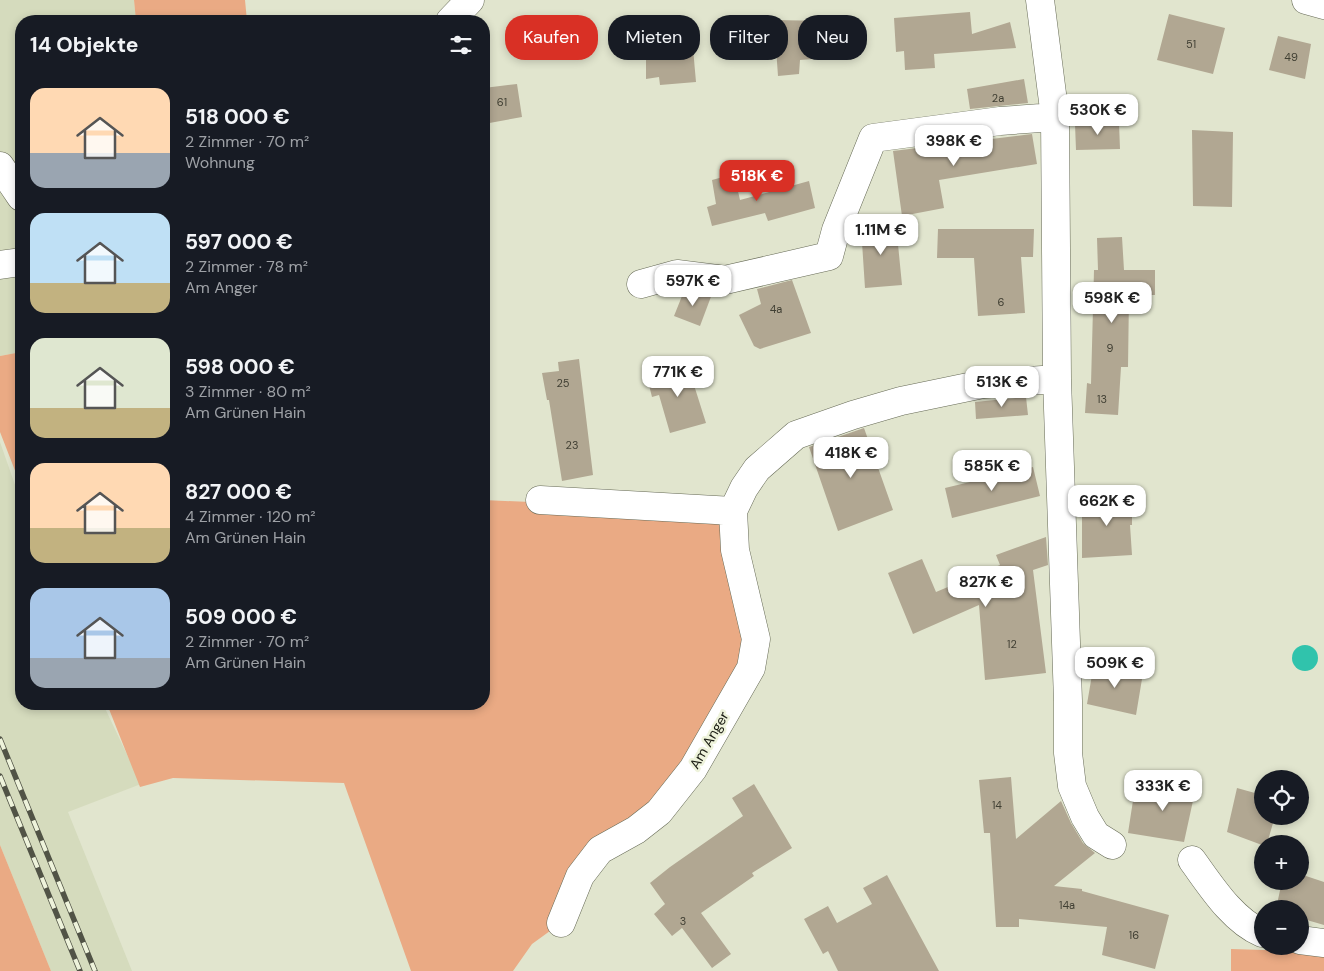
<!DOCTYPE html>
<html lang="de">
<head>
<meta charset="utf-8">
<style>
	body { margin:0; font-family:"DM Sans",sans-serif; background:#20242c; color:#f1f3f6; height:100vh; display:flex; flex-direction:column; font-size:19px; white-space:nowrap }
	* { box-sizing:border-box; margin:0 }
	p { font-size:16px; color:#9ea1a6 }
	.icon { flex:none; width:28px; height:28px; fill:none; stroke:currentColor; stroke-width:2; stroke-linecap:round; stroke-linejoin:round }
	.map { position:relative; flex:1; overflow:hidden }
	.side { position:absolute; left:15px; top:15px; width:475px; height:695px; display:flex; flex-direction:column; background:#171b24; border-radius:20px; box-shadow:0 2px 8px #0003 }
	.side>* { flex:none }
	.top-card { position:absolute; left:505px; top:15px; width:475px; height:45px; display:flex; gap:10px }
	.fabs { position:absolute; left:1254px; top:770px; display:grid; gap:10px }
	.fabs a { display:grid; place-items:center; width:55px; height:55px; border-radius:50%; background:#171b24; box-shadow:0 2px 8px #0003; font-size:25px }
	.price { position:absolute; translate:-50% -42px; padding:0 11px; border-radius:10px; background:#fff; color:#222; font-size:16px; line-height:32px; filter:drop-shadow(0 1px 2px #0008) }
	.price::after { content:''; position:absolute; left:50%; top:30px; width:15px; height:11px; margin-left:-8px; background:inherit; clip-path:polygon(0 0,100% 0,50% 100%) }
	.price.on { background:#d93025; color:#fff }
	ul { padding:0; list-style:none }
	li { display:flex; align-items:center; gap:15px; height:125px; padding:0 15px }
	li span { display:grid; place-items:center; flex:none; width:140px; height:100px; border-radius:15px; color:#555 }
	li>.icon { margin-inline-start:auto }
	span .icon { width:60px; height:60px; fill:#fffc; stroke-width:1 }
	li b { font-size:21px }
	h2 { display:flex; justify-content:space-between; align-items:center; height:60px; padding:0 15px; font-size:21px }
	.pill { padding:0 18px; border-radius:20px; background:#171b24; box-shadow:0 2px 8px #0003; font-size:18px; line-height:45px }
	.pill.on { background:#d93025; color:#fff }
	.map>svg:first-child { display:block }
</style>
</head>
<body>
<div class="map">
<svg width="1324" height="971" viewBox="0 0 1324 971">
	<rect width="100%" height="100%" fill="#e1e5ce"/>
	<path fill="#d5dbbd" d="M0 0H134L136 21H21V352L0 356Z
		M0 442 21 502V704H103L141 784 68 812 132 971H51L0 845Z"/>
	<path fill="#eaaa84" d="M134 0H245L247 21H136Z
		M21 352V486L0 432V356Z
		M484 500 733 511 745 624 742 665 693 769 600 850 561 923 532 944 513 971H411L344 783 173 778 140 787 107 704H484Z
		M0 845 51 971H0Z
		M1231 949 1324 952V971H1231Z"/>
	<path fill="#30c3ac" d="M1292 658a13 13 0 1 1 26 0a13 13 0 1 1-26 0Z"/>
	<path fill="#b1a792" d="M970 12 972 34 1010 22 1016 48 934 54 935 68 905 70 904 51 896 52 894 18Z
		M1169 14 1225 28 1213 74 1157 60Z
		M774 20 826 21 827 58 800 60 799 74 778 76Z
		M691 26 696 82 660 85 659 77 646 79V31Z
		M1278 36 1311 44 1305 79 1269 70Z
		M1024 79 1028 103 970 109 967 89Z
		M517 84 522 117 484 124V88Z
		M1119 123 1120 149 1076 150 1075 124Z
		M1192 130 1233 132 1232 207 1193 206Z
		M1032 134 1037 164 939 180 944 208 902 216 893 151Z
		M734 174 740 200 809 181 815 208 768 221 765 213 712 226 707 207 716 204 712 180Z
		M896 224 902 285 865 288 861 227Z
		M938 229H1034L1033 257H1021L1025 313 978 316 974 258H937Z
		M1122 237 1124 270H1155V295H1129L1128 367H1121L1118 415 1085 413 1087 383 1091 384 1094 270H1098L1097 238Z
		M792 280 811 333 760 349 754 346 739 315 761 304 757 289Z
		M684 291 712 294 700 326 674 316Z
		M579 359 593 475 562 481 549 400H547L542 373 559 371 558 362Z
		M687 363 706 423 670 433 659 395 652 397 647 377Z
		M1026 397 1028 415 976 419 975 402Z
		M864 428 893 510 838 531 809 447Z
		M1033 467 1040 496 952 518 945 488Z
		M1132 497V525H1130L1132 555 1082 558V498Z
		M1046 537 1048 565 1033 570 1046 673 985 680 979 605 913 634 888 573 922 559 936 592 1000 565 996 555Z
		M1094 663 1143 673 1136 715 1087 704Z
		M1011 777 1016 839 1061 801 1071 823 1083 843 1095 853 1054 886 1082 889V891L1169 915 1155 969 1102 955 1107 927 1019 919V927H996L990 833H984L979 780Z
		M1155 780 1196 787 1184 842 1128 833 1134 794 1151 799Z
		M754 784 792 848 752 873 754 876 701 913 731 954 712 968 682 928 672 936 654 914 665 904 650 883 670 867 743 816 732 798Z
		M1237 788 1262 795V816H1275L1267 844 1262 845 1227 832Z
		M1300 874 1324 882V925L1300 918V909H1276L1282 881H1300Z
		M887 875 939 971H838L828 951 823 954 804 919 828 906 837 923 872 904 863 888Z"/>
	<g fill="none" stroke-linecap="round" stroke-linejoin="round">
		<g stroke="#666a56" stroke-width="29">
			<path id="minor" d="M1040 0 1055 117 1057 379 1068 701V753L1072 786 1085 817 1096 835 1112 845
				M1306 0 1324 5
				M450 21 470 0
				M0 166 21 197
				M0 265 21 262
				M641 284 677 274 725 280 829 256 836 230 873 138 1000 121 1055 117
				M540 500 733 511
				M1192 860C1211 886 1232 920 1262 933
				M561 923 580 876 600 850 636 830 659 812 693 769 751 668 756 639 735 550 733 511 744 488 757 469 796 435 853 415 901 401 983 384 1057 379
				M1300 940 1324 943"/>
		</g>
		<use href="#minor" stroke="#fff" stroke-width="28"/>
		<g stroke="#515346" stroke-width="5.5">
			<path id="rail" d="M0 739 95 971
				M0 776 80 971"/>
		</g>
		<use href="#rail" stroke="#eef3db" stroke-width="4" stroke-dasharray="11" stroke-linecap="butt"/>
	</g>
	<g text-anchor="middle" stroke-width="5" stroke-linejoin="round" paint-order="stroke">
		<g font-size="11" fill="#403f33">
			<text x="1191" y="48">51</text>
			<text x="1291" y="61">49</text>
			<text x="998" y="102">2a</text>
			<text x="502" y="106">61</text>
			<text x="1001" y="306">6</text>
			<text x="776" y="313">4a</text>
			<text x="1110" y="352">9</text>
			<text x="563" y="387">25</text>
			<text x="1102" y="403">13</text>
			<text x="572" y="449">23</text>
			<text x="1012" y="648">12</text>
			<text x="997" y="809">14</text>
			<text x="1067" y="909">14a</text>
			<text x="683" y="925">3</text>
			<text x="1134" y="939">16</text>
		</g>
		<g font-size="14" fill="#1a1c13" stroke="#eef3db">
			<text transform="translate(709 740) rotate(-60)" y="5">Am Anger</text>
		</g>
	</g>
</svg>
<div class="fabs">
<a><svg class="icon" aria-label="locate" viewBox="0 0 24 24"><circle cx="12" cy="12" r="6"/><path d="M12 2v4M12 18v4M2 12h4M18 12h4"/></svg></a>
<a>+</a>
<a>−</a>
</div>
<b class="price" style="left:1098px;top:136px">530K €</b>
<b class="price" style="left:954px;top:167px">398K €</b>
<b class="price on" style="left:757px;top:202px">518K €</b>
<b class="price" style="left:881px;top:256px">1.11M €</b>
<b class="price" style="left:693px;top:307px">597K €</b>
<b class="price" style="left:1112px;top:324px">598K €</b>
<b class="price" style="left:678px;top:398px">771K €</b>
<b class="price" style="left:1002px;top:408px">513K €</b>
<b class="price" style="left:851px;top:479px">418K €</b>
<b class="price" style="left:992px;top:492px">585K €</b>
<b class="price" style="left:1107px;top:527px">662K €</b>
<b class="price" style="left:986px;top:608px">827K €</b>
<b class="price" style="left:1115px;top:689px">509K €</b>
<b class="price" style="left:1163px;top:812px">333K €</b>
<div class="top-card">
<a class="pill on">Kaufen</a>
<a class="pill">Mieten</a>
<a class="pill">Filter</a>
<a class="pill">Neu</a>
</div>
<section class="side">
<h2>14 Objekte<svg class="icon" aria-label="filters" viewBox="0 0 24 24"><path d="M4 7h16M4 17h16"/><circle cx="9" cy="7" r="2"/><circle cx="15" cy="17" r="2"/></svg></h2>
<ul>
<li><span style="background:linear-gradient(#ffd9b3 65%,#9aa5b1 0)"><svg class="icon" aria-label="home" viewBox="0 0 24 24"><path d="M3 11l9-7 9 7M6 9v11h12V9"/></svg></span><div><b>518 000 €</b><p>2 Zimmer · 70 m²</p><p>Wohnung</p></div></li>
<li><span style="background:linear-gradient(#bfe0f5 70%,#c2b280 0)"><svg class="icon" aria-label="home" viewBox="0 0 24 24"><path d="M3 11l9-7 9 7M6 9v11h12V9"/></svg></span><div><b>597 000 €</b><p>2 Zimmer · 78 m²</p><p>Am Anger</p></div></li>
<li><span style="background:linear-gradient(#dfe7d0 70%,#c2b280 0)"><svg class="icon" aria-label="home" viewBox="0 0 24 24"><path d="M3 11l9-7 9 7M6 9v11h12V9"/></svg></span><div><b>598 000 €</b><p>3 Zimmer · 80 m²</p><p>Am Grünen Hain</p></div></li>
<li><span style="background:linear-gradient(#ffd9b3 65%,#c2b280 0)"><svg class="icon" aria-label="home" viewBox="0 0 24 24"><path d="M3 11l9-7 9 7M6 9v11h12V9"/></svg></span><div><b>827 000 €</b><p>4 Zimmer · 120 m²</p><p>Am Grünen Hain</p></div></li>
<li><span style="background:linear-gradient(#a9c7e8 70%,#9aa5b1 0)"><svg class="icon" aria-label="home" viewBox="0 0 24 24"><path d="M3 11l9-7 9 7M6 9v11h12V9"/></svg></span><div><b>509 000 €</b><p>2 Zimmer · 70 m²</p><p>Am Grünen Hain</p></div></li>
</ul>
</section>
</div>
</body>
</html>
